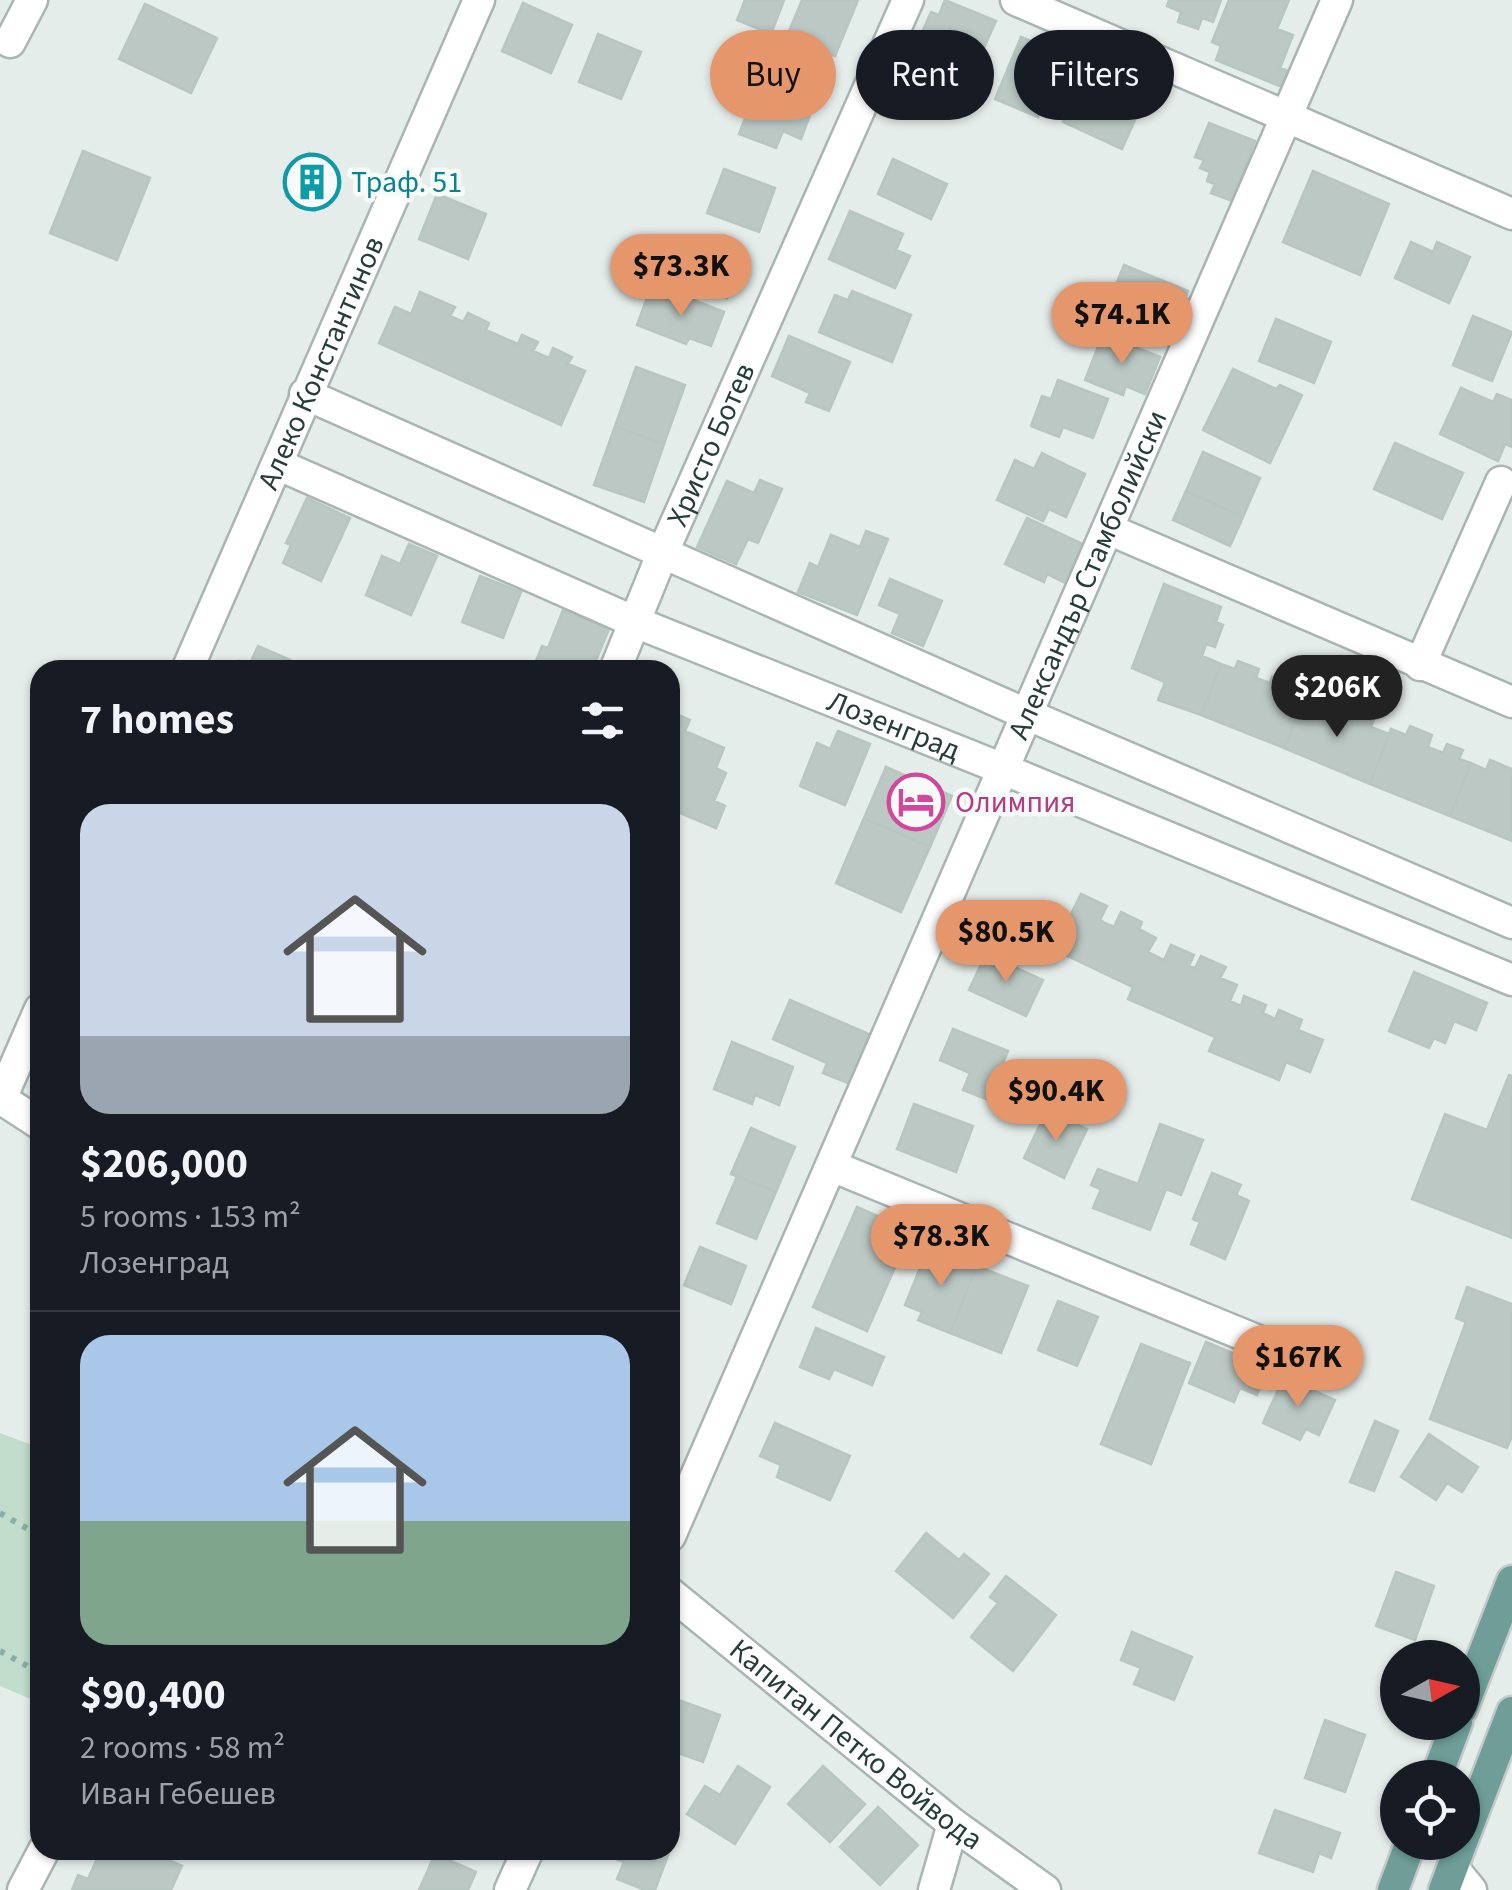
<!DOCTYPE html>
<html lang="en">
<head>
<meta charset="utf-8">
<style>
	body { margin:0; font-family:"Source Sans 3",sans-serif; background:#20242c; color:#f1f3f6; height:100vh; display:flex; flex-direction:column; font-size:38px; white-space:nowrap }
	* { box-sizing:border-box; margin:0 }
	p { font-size:32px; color:#9ea1a6 }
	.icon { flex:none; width:55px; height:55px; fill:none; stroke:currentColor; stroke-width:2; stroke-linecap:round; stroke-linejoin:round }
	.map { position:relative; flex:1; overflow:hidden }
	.drawer { position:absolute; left:30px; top:660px; width:650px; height:1200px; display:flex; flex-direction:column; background:#171b24; border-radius:30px; box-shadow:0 2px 8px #0004 }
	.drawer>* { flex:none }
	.banner { position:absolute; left:710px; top:30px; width:650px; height:90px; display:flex; gap:20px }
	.needle { width:65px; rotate:82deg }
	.controls { position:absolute; left:1380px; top:1640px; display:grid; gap:20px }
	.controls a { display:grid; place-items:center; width:100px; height:100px; border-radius:50%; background:#171b24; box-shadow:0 2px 8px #0004; font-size:50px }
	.price { position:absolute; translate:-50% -85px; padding:0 22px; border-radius:35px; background:#e5966b; color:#111; font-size:32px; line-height:65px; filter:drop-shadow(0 2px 5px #0008) }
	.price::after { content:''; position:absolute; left:50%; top:60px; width:30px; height:22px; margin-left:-15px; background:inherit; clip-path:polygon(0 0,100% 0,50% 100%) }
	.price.selected { background:#222; color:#fff }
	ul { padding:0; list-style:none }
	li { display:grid; align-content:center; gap:20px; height:530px; padding:0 50px }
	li+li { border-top:2px solid #363941 }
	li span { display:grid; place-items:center; height:310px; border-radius:30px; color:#555 }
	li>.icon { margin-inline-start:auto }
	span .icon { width:180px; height:180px; fill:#fffc; stroke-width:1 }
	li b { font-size:42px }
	h2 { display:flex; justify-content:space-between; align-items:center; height:120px; padding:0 50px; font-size:42px }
	.tag { padding:0 35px; border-radius:45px; background:#171b24; box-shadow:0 2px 8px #0004; font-size:35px; line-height:90px }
	.tag.selected { background:#e5966b; color:#111 }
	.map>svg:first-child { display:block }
</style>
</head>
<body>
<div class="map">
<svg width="1512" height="1890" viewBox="0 0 1512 1890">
	<rect width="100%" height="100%" fill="#e5edea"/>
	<path fill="#c1dccb" d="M0 1433 40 1448V1703L0 1686Z"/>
	<path fill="#bbc8c4" stroke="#b8c6c2" stroke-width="2.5" d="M745 0H784L771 34 737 20Z
		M802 0H858L835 56 787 36Z
		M945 0 996 21 966 88 926 70 930 61 913 53 931 12 939 15Z
		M1169 0H1221L1213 22 1202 18 1198 29 1178 22 1181 12 1167 6Z
		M1229 0H1289L1277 29 1293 35 1280 68 1289 71 1282 87 1216 60 1221 46 1212 42Z
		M523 3 572 25 551 73 502 51Z
		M145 4 217 38 191 93 119 59Z
		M598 34 641 52 621 99 579 82Z
		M1021 37 1064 55 1038 117 995 99Z
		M1088 66 1147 93 1122 149 1063 122Z
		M755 93 810 115 801 139 783 131 776 148 739 134Z
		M1209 123 1255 141 1232 201 1211 193 1215 184 1207 181 1210 172 1200 168 1204 160 1195 157Z
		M83 151 150 178 117 260 50 233Z
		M309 153 337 169 315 211 286 196Z
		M893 159 947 184 931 219 878 194Z
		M724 169 775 188 759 232 707 213Z
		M1313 171 1389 204 1360 275 1283 242Z
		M437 194 486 214 468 259 419 239Z
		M850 211 903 234 896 250 910 256 895 288 829 259Z
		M707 237 746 254 727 298 666 272 679 243 701 252Z
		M1411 242 1433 252 1437 242 1470 257 1449 303 1395 278Z
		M1124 265 1188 291 1169 335 1106 309Z
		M852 291 911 315 892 362 819 332 835 295 848 300Z
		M420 292 455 307 450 316 463 322 468 313 489 323 486 330 518 344 522 335 538 342 533 351 549 358 553 348 572 357 568 364 585 371 561 425 379 343 395 307 411 314Z
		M649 292 678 303 681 295 724 312 711 346 689 338 686 344 637 325Z
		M1473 316 1512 332 1492 381 1453 365Z
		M1276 319 1331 342 1314 383 1259 361Z
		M1103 334 1160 357 1145 394 1126 386 1123 395 1085 380Z
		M789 336 850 362 829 411 806 402 810 393 772 376Z
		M636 367 685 385 664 444 615 426Z
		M1233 369 1276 389 1280 385 1302 395 1270 463 1203 430Z
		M1058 380 1108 399 1093 438 1063 427 1059 437 1031 426 1042 396 1051 399Z
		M1461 388 1493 402 1497 394 1512 400V447L1505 444 1498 461 1440 434Z
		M615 426 664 444 644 502 594 485Z
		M1395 443 1463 473 1442 519 1374 489Z
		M1203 452 1260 478 1243 517 1186 491Z
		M1042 453 1085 474 1066 517 1049 509 1043 521 997 500 1015 460 1034 469Z
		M760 480 782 489 758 543 748 539 736 564 697 547 727 481 754 493Z
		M1186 491 1243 517 1230 546 1173 520Z
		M307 498 350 518 321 581 283 563 291 545 286 543Z
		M1027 518 1085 545 1067 584 1047 574 1044 582 1005 564Z
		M866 531 888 539 857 615 798 592 810 563 818 567 831 535 860 547Z
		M409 544 437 556 411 615 366 595 382 556 400 564Z
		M480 576 521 592 503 638 462 622Z
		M890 579 942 601 923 646 892 633 900 614 879 605Z
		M1164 584 1221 607 1216 622 1223 625 1215 647 1206 644 1202 656 1221 664 1201 715 1158 700 1165 682 1132 668Z
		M563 610 609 629 592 670H542L534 666 542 646 548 648Z
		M258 646 290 660 286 670H235L239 661 249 666Z
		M1238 661 1259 669 1256 678 1270 683 1272 677 1292 685 1288 694 1303 700 1284 748 1201 715 1221 664 1235 669Z
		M1320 697 1337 704 1334 714 1351 721 1355 712 1374 719 1371 727 1389 734 1370 784 1284 748 1303 700 1317 705Z
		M670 711 690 720 685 731 724 748 716 768 726 773 714 801 725 806 716 828 670 809Z
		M1410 726 1432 735 1428 747 1443 753 1447 744 1463 750 1459 759 1471 763 1450 816 1370 784 1391 729 1406 735Z
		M838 731 870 744 845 805 800 786 817 743 830 749Z
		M1490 760 1512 769V841L1450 816 1471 763 1486 770Z
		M886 767 952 796 930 847 864 818Z
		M864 818 930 847 901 912 836 883Z
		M1081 894 1107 906 1100 920 1107 924 1114 927 1121 912 1142 922 1139 929 1156 938 1148 952 1164 960 1171 945 1194 955 1189 966 1195 968 1201 956 1226 967 1220 978 1237 985 1230 1001 1241 1006 1244 996 1266 1005 1263 1013 1275 1019 1279 1010 1302 1020 1298 1030 1323 1040 1310 1072 1286 1062 1279 1080 1209 1051 1215 1037 1128 999 1133 987 1038 942 1053 910 1069 918Z
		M986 954 1043 980 1026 1016 969 990Z
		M1414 972 1487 1003 1476 1030 1454 1021 1445 1043 1434 1038 1429 1048 1389 1031Z
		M790 1000 871 1035 850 1084 823 1073 827 1063 773 1039Z
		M953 1029 1008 1051 988 1100 963 1090 970 1073 940 1060Z
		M732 1042 793 1067 779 1105 755 1095 752 1104 714 1089Z
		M1509 1075 1512 1076V1238L1412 1199 1445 1114 1487 1130Z
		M914 1104 973 1126 956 1172 897 1149Z
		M1047 1110 1087 1129 1064 1178 1024 1158Z
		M1160 1124 1203 1140 1181 1195 1166 1189 1150 1230 1093 1208 1101 1189 1091 1185 1098 1169 1138 1184Z
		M751 1128 795 1147 776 1192 731 1174Z
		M1212 1173 1241 1185 1236 1195 1249 1201 1225 1259 1191 1244 1200 1222 1193 1219Z
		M737 1176 776 1192 756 1239 717 1223Z
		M857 1207 911 1231 867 1331 813 1307Z
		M929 1246 977 1266 950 1333 918 1320 922 1312 905 1305Z
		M700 1247 746 1266 731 1304 684 1285Z
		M977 1266 1028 1286 1001 1353 950 1333Z
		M1467 1287 1512 1304V1436L1507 1448 1430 1419 1466 1322 1456 1318Z
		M1058 1301 1098 1317 1077 1366 1038 1350Z
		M816 1328 884 1357 872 1385 834 1369 829 1379 800 1367Z
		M1206 1342 1268 1368 1257 1395 1240 1388 1234 1402 1189 1383Z
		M1141 1344 1190 1363 1151 1464 1101 1444Z
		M1284 1377 1335 1400 1319 1435 1306 1429 1300 1440 1263 1423Z
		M1375 1421 1398 1431 1374 1491 1350 1482Z
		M775 1423 850 1456 830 1500 777 1477 781 1465 760 1456Z
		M1429 1434 1478 1467 1462 1492 1447 1483 1436 1500 1401 1477Z
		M926 1533 959 1560 964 1554 989 1574 953 1618 896 1571Z
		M1396 1572 1434 1586 1415 1640 1376 1626Z
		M1006 1576 1056 1615 1013 1671 971 1637 998 1603 990 1597Z
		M1132 1632 1192 1657 1174 1700 1134 1684 1141 1668 1121 1660Z
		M670 1697 720 1715 703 1762 670 1750Z
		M1325 1720 1365 1735 1345 1792 1305 1778Z
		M738 1766 770 1787 735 1844 687 1814 705 1786 720 1795Z
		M823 1766 865 1804 830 1842 788 1804Z
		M878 1807 918 1845 880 1885 840 1847Z
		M1275 1810 1340 1833 1331 1858 1319 1853 1313 1872 1259 1853Z
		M101 1850H116L138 1860 143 1850H146L182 1866 171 1890H72L78 1875 88 1879Z
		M605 1850H670L655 1890H645L617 1879 624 1862 603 1854Z
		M435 1854 476 1872 468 1890H419Z"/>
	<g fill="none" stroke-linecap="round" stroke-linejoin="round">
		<g stroke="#a8b5b2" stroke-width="35">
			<g id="minor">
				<path d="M1016 0 1512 214"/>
				<path d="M10 42 32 0"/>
				<path d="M305 394 1026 714 1512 923"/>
				<path id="s1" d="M277 464 635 622 1003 769 1512 980"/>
				<path d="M1108 529 1512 702"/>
				<path d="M1420 665 1501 482"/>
				<path id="s2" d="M187 670 479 0"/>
				<path id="s3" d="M615 670 663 552 908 0"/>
				<path d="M0 1098 40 1124"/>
				<path d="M0 1101 40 1009"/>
				<path d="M832 1166 1312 1363"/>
				<path id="s4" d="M670 1536 1337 0"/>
				<path id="s5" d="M670 1593 953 1824 1045 1890"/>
				<path d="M1453 1868 1471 1890"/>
				<path d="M23 1890 44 1850"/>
				<path d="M510 1890 528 1850"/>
				<path d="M934 1890 953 1824"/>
			</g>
		</g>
		<g stroke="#c2c9c8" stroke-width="35">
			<path id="major" d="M1462 1709 1512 1581
				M1436 1778 1457 1722
				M1462 1842 1512 1712
				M1393 1890 1411 1842
				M1444 1890 1462 1842"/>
		</g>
		<path stroke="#89aea6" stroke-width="6" stroke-dasharray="5 8" stroke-linecap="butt" d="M0 1513 40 1536
			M0 1651 40 1673"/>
		<use href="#minor" stroke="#fff" stroke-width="30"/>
		<use href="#major" stroke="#6e9e97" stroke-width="30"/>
	</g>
	<defs>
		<g id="building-ring" transform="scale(2.875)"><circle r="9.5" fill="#f6faf8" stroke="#0f9aa8" stroke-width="1.5"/><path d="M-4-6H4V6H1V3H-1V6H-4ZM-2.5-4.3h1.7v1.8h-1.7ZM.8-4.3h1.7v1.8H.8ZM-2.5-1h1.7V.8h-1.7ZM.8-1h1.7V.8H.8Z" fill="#0f9aa8"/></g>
		<g id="hotel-ring" transform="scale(2.875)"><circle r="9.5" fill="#f6faf8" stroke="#d1479c" stroke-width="1.5"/><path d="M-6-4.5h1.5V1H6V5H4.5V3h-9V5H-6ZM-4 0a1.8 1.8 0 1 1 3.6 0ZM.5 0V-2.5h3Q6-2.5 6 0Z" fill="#d1479c"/></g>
	</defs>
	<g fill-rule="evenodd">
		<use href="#building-ring" x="312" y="182"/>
		<use href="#hotel-ring" x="916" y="802"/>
	</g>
	<g text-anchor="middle" stroke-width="9" stroke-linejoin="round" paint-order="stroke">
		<g font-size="30" fill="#0d838f" stroke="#f6faf8" text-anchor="start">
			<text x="351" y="192">Траф. 51</text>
		</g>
		<g font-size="30" fill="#263d3a" stroke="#f6faf8">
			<text dy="10" stroke="none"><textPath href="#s2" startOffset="335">Алеко Константинов</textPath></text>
			<text dy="10" stroke="none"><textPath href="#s3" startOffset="245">Христо Ботев</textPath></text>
			<text dy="10" stroke="none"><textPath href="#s4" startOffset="1048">Александър Стамболийски</textPath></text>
			<text dy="10" stroke="none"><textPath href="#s1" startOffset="670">Лозенград</textPath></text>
			<text dy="10" stroke="none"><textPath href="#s5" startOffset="240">Капитан Петко Войвода</textPath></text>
		</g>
		<g font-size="30" fill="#b23c85" stroke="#f6faf8" text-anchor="start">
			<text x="955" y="812">Олимпия</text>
		</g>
	</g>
</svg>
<div class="controls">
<a><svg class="needle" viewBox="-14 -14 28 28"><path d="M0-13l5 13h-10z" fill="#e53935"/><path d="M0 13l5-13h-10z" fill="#9ea1a6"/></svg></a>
<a><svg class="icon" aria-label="locate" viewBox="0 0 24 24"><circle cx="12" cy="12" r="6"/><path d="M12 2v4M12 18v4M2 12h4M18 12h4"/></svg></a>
</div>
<b class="price" style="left:681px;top:319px">$73.3K</b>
<b class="price" style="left:1122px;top:367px">$74.1K</b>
<b class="price selected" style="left:1337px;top:740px">$206K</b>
<b class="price" style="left:1006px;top:985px">$80.5K</b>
<b class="price" style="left:1056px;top:1144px">$90.4K</b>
<b class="price" style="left:941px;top:1289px">$78.3K</b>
<b class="price" style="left:1298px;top:1410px">$167K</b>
<div class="banner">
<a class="tag selected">Buy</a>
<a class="tag">Rent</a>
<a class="tag">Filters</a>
</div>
<section class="drawer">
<h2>7 homes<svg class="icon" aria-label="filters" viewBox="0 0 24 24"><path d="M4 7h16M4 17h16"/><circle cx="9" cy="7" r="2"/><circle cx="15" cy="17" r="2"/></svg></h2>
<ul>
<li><span style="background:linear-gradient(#c9d6e8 75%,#9aa5b1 0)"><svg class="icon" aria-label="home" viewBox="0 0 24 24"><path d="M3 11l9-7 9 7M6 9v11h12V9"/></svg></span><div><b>$206,000</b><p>5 rooms · 153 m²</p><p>Лозенград</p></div></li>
<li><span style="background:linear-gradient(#a9c7e8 60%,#7fa58c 0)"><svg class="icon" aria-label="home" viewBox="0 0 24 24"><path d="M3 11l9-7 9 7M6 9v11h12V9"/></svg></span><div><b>$90,400</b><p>2 rooms · 58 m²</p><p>Иван Гебешев</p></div></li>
</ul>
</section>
</div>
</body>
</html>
